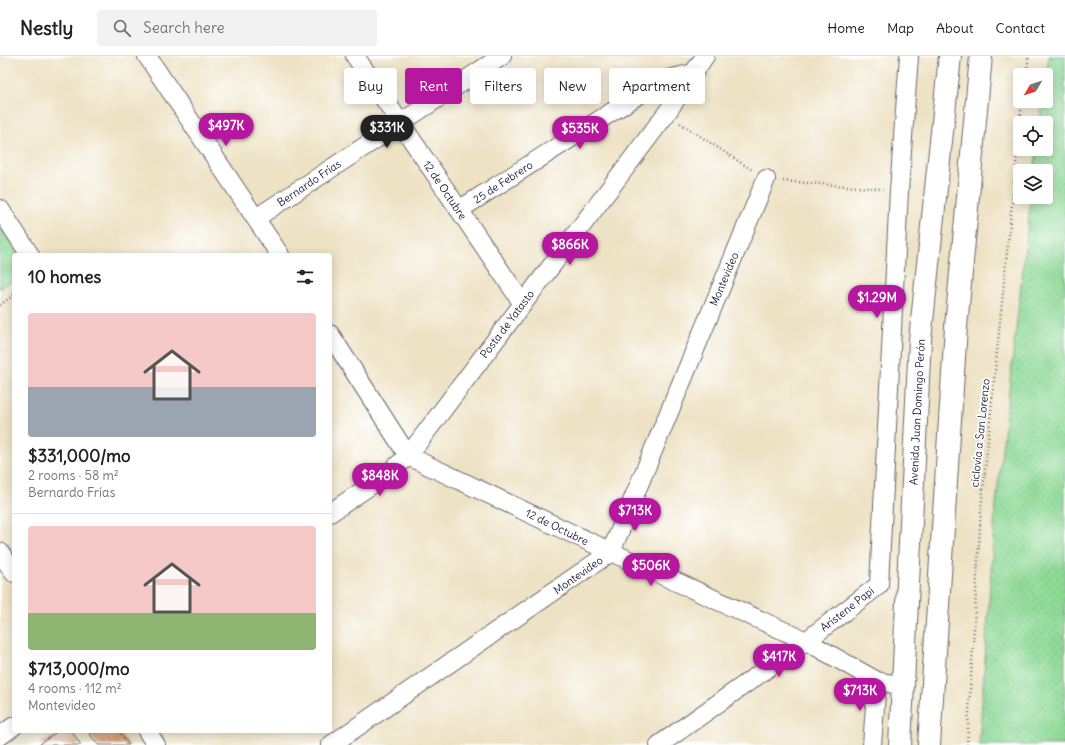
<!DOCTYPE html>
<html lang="en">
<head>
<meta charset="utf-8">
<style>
	body { margin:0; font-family:Delius,sans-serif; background:#f2f2f2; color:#202124; height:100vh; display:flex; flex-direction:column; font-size:15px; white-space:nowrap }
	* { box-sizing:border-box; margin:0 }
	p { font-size:13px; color:#757577 }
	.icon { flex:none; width:22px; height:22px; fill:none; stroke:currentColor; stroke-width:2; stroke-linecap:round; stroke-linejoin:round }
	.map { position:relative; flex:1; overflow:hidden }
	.panel { position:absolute; left:12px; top:197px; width:320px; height:480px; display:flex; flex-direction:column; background:#fff; border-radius:4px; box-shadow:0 2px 10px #0003 }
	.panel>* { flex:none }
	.top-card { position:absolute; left:344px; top:12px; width:380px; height:36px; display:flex; gap:8px }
	.needle { width:26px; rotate:231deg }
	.buttons { position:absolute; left:1013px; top:12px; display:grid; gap:8px }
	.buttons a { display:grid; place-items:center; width:40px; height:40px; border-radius:4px; background:#fff; box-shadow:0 2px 10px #0003; font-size:20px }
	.price { position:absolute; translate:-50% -34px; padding:0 9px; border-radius:14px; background:#b5179e; color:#fff; font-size:13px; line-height:26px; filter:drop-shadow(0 1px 2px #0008) }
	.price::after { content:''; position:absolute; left:50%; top:24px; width:12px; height:9px; margin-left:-6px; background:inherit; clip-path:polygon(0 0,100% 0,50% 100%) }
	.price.active { background:#222; color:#fff }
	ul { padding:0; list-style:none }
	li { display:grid; align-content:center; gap:8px; height:212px; padding:0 16px }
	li+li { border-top:1px solid #e0e0e0 }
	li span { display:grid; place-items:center; height:124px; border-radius:4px; color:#555 }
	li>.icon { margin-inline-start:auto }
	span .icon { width:72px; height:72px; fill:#fffc; stroke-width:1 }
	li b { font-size:17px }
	h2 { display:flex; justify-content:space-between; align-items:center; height:48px; padding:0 16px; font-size:17px }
	.tag { padding:0 14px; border-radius:4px; background:#fff; box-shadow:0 2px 10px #0003; font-size:14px; line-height:36px }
	.tag.active { background:#b5179e; color:#fff }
	header { display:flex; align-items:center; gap:24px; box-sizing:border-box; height:56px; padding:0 20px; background:#fff; border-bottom:1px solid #e0e0e0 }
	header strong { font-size:19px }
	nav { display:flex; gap:22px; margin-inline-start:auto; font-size:14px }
	.search { width:280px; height:36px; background:#f2f2f2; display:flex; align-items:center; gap:10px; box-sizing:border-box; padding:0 14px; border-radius:4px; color:#757577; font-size:15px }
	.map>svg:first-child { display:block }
</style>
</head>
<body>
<header>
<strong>Nestly</strong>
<div class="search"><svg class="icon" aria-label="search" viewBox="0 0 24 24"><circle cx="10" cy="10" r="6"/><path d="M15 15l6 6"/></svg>Search here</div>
<nav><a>Home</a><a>Map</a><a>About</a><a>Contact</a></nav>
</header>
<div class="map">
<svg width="1065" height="689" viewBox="0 0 1065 689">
	<defs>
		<pattern id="grass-dots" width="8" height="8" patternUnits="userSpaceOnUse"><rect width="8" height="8" fill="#8fda97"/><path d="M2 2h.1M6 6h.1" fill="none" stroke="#7bbb83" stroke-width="1.8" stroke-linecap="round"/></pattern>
		<pattern id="building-back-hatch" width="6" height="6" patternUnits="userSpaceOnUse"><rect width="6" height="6" fill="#d29a6e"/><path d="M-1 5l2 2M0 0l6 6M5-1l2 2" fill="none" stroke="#aa7d5c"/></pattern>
	</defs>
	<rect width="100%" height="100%" fill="#fff"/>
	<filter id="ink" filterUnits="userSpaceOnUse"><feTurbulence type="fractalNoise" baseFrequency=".025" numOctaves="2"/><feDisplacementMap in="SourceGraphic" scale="8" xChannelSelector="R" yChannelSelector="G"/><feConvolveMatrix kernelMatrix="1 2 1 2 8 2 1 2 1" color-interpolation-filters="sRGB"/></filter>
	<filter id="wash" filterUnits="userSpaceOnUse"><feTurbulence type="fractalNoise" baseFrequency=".012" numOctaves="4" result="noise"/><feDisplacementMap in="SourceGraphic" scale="16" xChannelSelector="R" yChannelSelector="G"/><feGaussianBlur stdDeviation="0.9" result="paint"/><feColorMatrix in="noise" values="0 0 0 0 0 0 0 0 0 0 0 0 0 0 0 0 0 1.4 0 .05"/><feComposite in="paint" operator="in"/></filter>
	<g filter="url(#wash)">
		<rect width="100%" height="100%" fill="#eee2c4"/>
		<path fill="#ded3b5" d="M25 675H132L142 689H5Z"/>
		<path fill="url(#grass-dots)" stroke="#587e69" d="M1049 0H1065V689H979L995 456 1031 141H1046V115H1034L1037 93H1046V67H1040L1042 45H1046V19Z"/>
		<path fill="#8fda97" stroke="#587e69" d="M0 171 19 199H14V223L0 233Z"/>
		<g id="blocks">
			<path fill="url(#building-back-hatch)" d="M58 675H72L81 689H41L40 688Z
				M91 675H119L129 689H98L89 677Z"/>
		</g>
	</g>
	<g filter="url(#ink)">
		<use href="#blocks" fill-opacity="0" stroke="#69656b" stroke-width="1"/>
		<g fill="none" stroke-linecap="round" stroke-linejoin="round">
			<g stroke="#69656b" stroke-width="20">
				<path id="minor" d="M147 0 280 199
					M355 0 523 248
					M0 153 30 199
					M459 154 660 25 693 17
					M256 162 502 0
					M330 278 408 400 611 496 806 585 877 625 904 630
					M330 457 390 416 408 400 666 58 705 0
					M0 496 14 517
					M147 675 156 689
					M0 680 14 670
					M331 689 611 496 766 123
					M659 689 806 585 879 529 899 135 909 0
					M872 689 877 625"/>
			</g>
			<g stroke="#69656b" stroke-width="24">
				<path id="primary" d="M900 689 920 284 950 0
					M929 689 956 271 981 0"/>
			</g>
			<path stroke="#69656b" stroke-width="2.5" stroke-dasharray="1 3" stroke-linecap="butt" d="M1026 19 1029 0
				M680 67 752 114
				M1020 67 1022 45
				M783 125 883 133
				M0 249 14 239
				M967 689 981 454 1020 68"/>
			<use href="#minor" stroke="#fff" stroke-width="18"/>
			<use href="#primary" stroke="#fff" stroke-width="22"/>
		</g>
	</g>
	<g text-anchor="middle" stroke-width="3.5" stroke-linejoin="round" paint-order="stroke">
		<g font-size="11" fill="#22223b" stroke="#fff">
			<text transform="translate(503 126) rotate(-33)" y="4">25 de Febrero</text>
			<text transform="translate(309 127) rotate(-34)" y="4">Bernardo Frías</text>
			<text transform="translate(445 134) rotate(56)" y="4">12 de Octubre</text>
			<text transform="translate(724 223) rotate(-67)" y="4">Montevideo</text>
			<text transform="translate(507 268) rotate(-53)" y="4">Posta de Yatasto</text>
			<text transform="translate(917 356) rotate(-87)" y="4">Avenida Juan Domingo Perón</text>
			<text transform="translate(980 377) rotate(-84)" y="4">ciclovía a San Lorenzo</text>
			<text transform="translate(557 471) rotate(26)" y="4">12 de Octubre</text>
			<text transform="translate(578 519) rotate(-35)" y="4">Montevideo</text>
			<text transform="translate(847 553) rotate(-38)" y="4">Arístene Papi</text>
		</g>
	</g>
</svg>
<div class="buttons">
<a><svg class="needle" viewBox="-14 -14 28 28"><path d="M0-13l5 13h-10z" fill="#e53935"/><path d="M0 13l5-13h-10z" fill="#757577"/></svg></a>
<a><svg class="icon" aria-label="locate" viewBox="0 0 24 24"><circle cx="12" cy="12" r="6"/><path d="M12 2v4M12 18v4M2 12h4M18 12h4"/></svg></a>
<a><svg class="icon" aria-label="layers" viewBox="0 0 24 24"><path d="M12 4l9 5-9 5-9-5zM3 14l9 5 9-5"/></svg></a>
</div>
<b class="price" style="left:226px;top:91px">$497K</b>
<b class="price active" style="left:387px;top:93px">$331K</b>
<b class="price" style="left:580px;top:94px">$535K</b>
<b class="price" style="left:570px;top:210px">$866K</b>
<b class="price" style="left:877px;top:263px">$1.29M</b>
<b class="price" style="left:380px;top:441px">$848K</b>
<b class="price" style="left:635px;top:476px">$713K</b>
<b class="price" style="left:651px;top:531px">$506K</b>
<b class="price" style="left:779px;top:622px">$417K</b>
<b class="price" style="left:860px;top:656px">$713K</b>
<div class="top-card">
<a class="tag">Buy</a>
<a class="tag active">Rent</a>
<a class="tag">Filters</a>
<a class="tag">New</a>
<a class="tag">Apartment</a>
</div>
<section class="panel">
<h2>10 homes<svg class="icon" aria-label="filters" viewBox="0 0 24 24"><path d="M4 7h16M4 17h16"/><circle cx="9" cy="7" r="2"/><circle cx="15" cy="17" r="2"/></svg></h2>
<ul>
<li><span style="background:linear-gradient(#f6c9c9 60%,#9aa5b1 0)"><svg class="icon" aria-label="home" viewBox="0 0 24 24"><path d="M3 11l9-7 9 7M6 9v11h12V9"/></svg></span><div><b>$331,000/mo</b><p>2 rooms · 58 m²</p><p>Bernardo Frías</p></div></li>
<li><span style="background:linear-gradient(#f6c9c9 70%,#8fb573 0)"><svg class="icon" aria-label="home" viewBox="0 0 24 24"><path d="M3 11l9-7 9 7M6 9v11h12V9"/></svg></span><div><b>$713,000/mo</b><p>4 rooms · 112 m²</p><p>Montevideo</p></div></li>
</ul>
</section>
</div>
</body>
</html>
